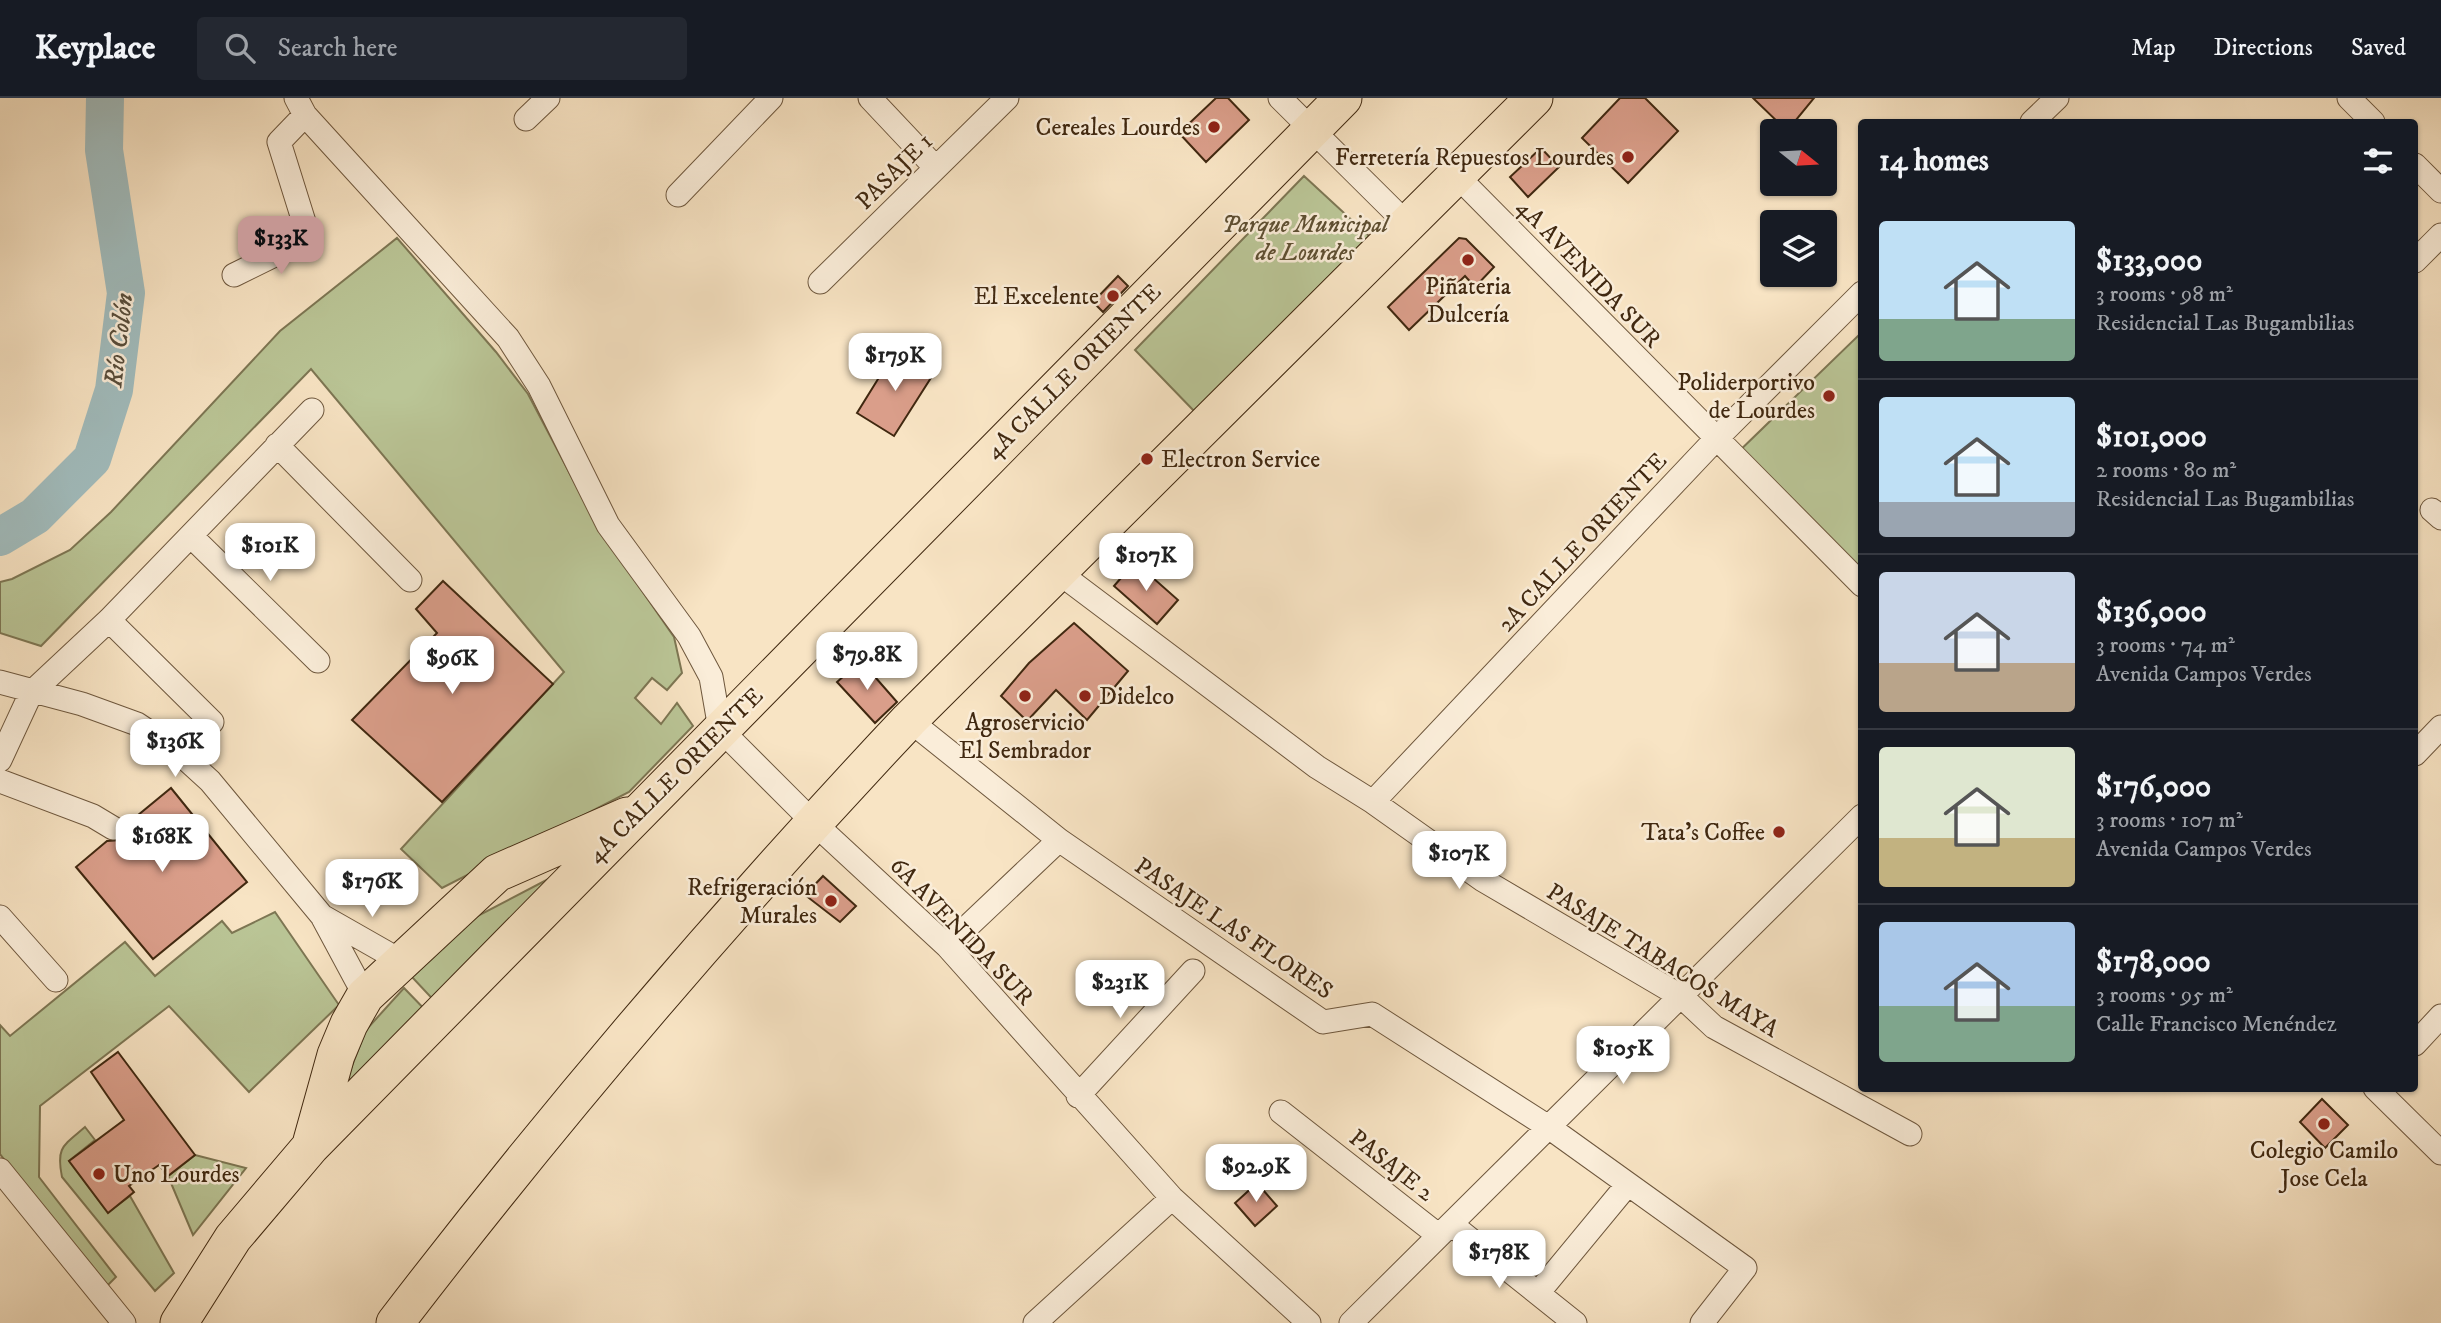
<!DOCTYPE html>
<html lang="en">
<head>
<meta charset="utf-8">
<style>
	body { margin:0; font-family:"IM FELL DW Pica",serif; background:#242831; color:#f1f3f6; height:100vh; display:flex; flex-direction:column; font-size:26px; white-space:nowrap }
	* { box-sizing:border-box; margin:0 }
	p { font-size:23px; color:#9ea1a6 }
	.icon { flex:none; width:38px; height:38px; fill:none; stroke:currentColor; stroke-width:2; stroke-linecap:round; stroke-linejoin:round }
	.map { position:relative; flex:1; overflow:hidden }
	.details { position:absolute; left:1858px; top:21px; width:560px; height:973px; display:flex; flex-direction:column; background:#171b24; border-radius:7px; box-shadow:0 2px 5px #0004 }
	.details>* { flex:none }
	.needle { width:46px; rotate:108deg }
	.controls { position:absolute; left:1760px; top:21px; display:grid; gap:14px }
	.controls a { display:grid; place-items:center; width:77px; height:77px; border-radius:7px; background:#171b24; box-shadow:0 2px 5px #0004; font-size:35px }
	.price { position:absolute; translate:-50% -60px; padding:0 16px; border-radius:14px; background:#fff; color:#222; font-size:23px; line-height:46px; filter:drop-shadow(0 2px 4px #0008) }
	.price::after { content:''; position:absolute; left:50%; top:42px; width:21px; height:16px; margin-left:-10px; background:inherit; clip-path:polygon(0 0,100% 0,50% 100%) }
	.price.active { background:#c59692; color:#111 }
	ul { padding:0; list-style:none }
	li { display:flex; align-items:center; gap:21px; height:175px; padding:0 21px }
	li+li { border-top:2px solid #363941 }
	li span { display:grid; place-items:center; flex:none; width:196px; height:140px; border-radius:7px; color:#555 }
	li>.icon { margin-inline-start:auto }
	span .icon { width:84px; height:84px; fill:#fffc; stroke-width:1 }
	li b { font-size:30px }
	h2 { display:flex; justify-content:space-between; align-items:center; height:84px; padding:0 21px; font-size:30px }
	header { display:flex; align-items:center; gap:42px; box-sizing:border-box; height:98px; padding:0 35px; background:#171b24; border-bottom:2px solid #363941 }
	header strong { font-size:33px }
	nav { display:flex; gap:38px; margin-inline-start:auto; font-size:24px }
	.search { width:490px; height:63px; background:#242831; display:flex; align-items:center; gap:18px; box-sizing:border-box; padding:0 24px; border-radius:7px; color:#9ea1a6; font-size:26px }
	.map>svg:first-child { display:block }
</style>
</head>
<body>
<header>
<strong>Keyplace</strong>
<div class="search"><svg class="icon" aria-label="search" viewBox="0 0 24 24"><circle cx="10" cy="10" r="6"/><path d="M15 15l6 6"/></svg>Search here</div>
<nav><a>Map</a><a>Directions</a><a>Saved</a></nav>
</header>
<div class="map">
<svg width="2441" height="1225" viewBox="0 0 2441 1225">
	<rect width="100%" height="100%" fill="#f8e4c4"/>
	<filter id="stains"><feTurbulence type="fractalNoise" baseFrequency=".00286" numOctaves="4"/><feColorMatrix values="0 0 0 0 .2 0 0 0 0 .09 0 0 0 0 .02 0 0 0 .5 -.17"/></filter>
	<radialGradient id="worn" r=".72"><stop offset=".6" stop-color="#630" stop-opacity="0"/><stop offset="1" stop-color="#630" stop-opacity=".3"/></radialGradient>
	<path fill="#bac596" stroke="#7d7653" stroke-width="2" d="M1304 78 1369 138 1195 314 1135 252Z
		M397 140 496 254 528 296 598 429 674 539 682 575 667 592 652 580 635 600 661 626 677 605 693 628 629 694 442 790 401 751 564 574 311 271 41 548 0 535V484L12 481 70 452 111 414 280 233Z
		M1862 234V484L1730 362Z
		M558 776 441 910 412 879 466 824Z
		M275 814 339 907 249 994 169 908 40 1008 39 1079 116 1179 104 1191 0 1056V927L10 938 125 844 155 878 222 823 232 835Z
		M404 890 432 919 343 991 366 932Z
		M85 1029 95 1042 69 1063 108 1114 130 1098 174 1175 155 1193 62 1079C56 1049 63 1048 85 1029Z
		M195 1057 246 1070 193 1137 168 1078Z"/>
	<g fill="none" stroke-linecap="round" stroke-linejoin="round">
		<path stroke="#a1bcbd" stroke-width="38" d="M0 439 35 418 92 361 114 292 126 195 104 52 105 0"/>
	</g>
	<path fill="#da9e8a" stroke="#402810" stroke-width="2" d="M1216 0H1228L1249 22 1206 64 1179 35Z
		M1620 0H1645L1678 33 1628 85 1582 40Z
		M1753 0H1814L1787 33Z
		M1541 50 1559 69 1528 99 1510 79Z
		M1459 140 1466 141 1494 169 1475 189 1465 178 1409 232 1388 209Z
		M1118 178 1128 188 1103 214 1093 204Z
		M896 252 934 275 894 338 857 315Z
		M1135 464 1178 502 1157 526 1114 488Z
		M443 483 553 586 442 704 352 622 437 535 416 511Z
		M1074 525 1128 573 1087 622 1056 592 1027 623 1001 598 1029 565Z
		M861 563 897 604 875 625 837 584Z
		M171 690 247 784 153 861 76 769 107 743 120 742 125 737 126 727Z
		M823 778 856 808 840 824 805 797Z
		M118 954 195 1057 168 1078 159 1067 129 1088 134 1094 108 1115 69 1063 124 1022 91 974Z
		M2322 1001 2348 1027 2325 1050 2300 1024Z
		M1257 1085 1277 1108 1255 1128 1235 1105Z"/>
	<g fill="none" stroke-linecap="round" stroke-linejoin="round">
		<g stroke="#6e573d" stroke-width="25">
			<path id="minor" d="M296 0 305 17 508 240 539 288 608 427 689 538 711 579 720 631 813 724 947 848 1172 1100 1309 1225
				M870 0 935 69
				M1280 0 1407 126
				M2349 0 2373 24
				M526 21 548 0
				M2032 24 2057 0
				M2415 67 2441 93
				M1457 78 1862 487
				M678 97 771 0
				M2415 163 2441 137
				M234 177 309 140 279 44 305 17
				M820 184 1007 0
				M277 347 410 482
				M2432 412 2441 420
				M191 438 318 563
				M1058 474 1317 669 1373 704 1483 782 1682 899 1714 929 1910 1036
				M109 522 212 624
				M0 584 82 606 137 626 176 652 210 683 322 818 365 898
				M909 622 1059 742 1323 924 1372 916 1550 1030 1745 1170 1702 1225
				M2415 656 2441 629
				M0 662 31 595 109 522 312 312
				M0 683 93 718 113 730
				M1373 704 1715 342 1862 195
				M322 818 401 863
				M0 819 56 882
				M947 848 1059 742
				M2415 946 2441 918
				M2375 990 2441 1055
				M1078 998 1193 873
				M1281 1014 1438 1137
				M0 1072 124 1225
				M1451 1126 1575 1225
				M1538 1195 1628 1086
				M1035 1225 1172 1100
				M1351 1225 1862 718"/>
		</g>
		<g stroke="#402810" stroke-width="39">
			<path id="trunk" d="M312 1043 336 957 349 926 365 898 497 775 627 718
				M179 1225 233 1140 311 1048 1343 0
				M395 1225C556 1015 728 814 909 622L1534 0"/>
		</g>
		<use href="#minor" stroke="#faedd9" stroke-width="23"/>
		<use href="#trunk" stroke="#f8e4c4" stroke-width="37"/>
	</g>
	<g fill="#8f2418" stroke="#faedd9" stroke-width="2.5">
		<circle cx="1214" cy="29" r="7"/>
		<circle cx="1628" cy="59" r="7"/>
		<circle cx="1468" cy="162" r="7"/>
		<circle cx="1113" cy="198" r="7"/>
		<circle cx="1829" cy="298" r="7"/>
		<circle cx="1147" cy="361" r="7"/>
		<circle cx="1025" cy="598" r="7"/>
		<circle cx="1085" cy="598" r="7"/>
		<circle cx="1779" cy="734" r="7"/>
		<circle cx="831" cy="803" r="7"/>
		<circle cx="2324" cy="1026" r="7"/>
		<circle cx="99" cy="1076" r="7"/>
	</g>
	<g text-anchor="middle" stroke-width="5" stroke-linejoin="round" paint-order="stroke">
		<g font-size="24" fill="#402810" stroke="#faedd9" text-anchor="end">
			<text x="1200" y="37">Cereales Lourdes</text>
			<text x="1614" y="67">Ferretería Repuestos Lourdes</text>
			<text x="1468" y="196" text-anchor="middle">Piñateria<tspan x="1468" dy="28">Dulcería</tspan></text>
			<text x="1099" y="206">El Excelente</text>
			<text x="1815" y="292">Poliderportivo<tspan x="1815" dy="28">de Lourdes</tspan></text>
			<text x="1161" y="369" text-anchor="start">Electron Service</text>
			<text x="1099" y="606" text-anchor="start">Didelco</text>
			<text x="1025" y="632" text-anchor="middle">Agroservicio<tspan x="1025" dy="28">El Sembrador</tspan></text>
			<text x="1765" y="742">Tata's Coffee</text>
			<text x="817" y="797">Refrigeración<tspan x="817" dy="28">Murales</tspan></text>
			<text x="2324" y="1060" text-anchor="middle">Colegio Camilo<tspan x="2324" dy="28">Jose Cela</tspan></text>
			<text x="113" y="1084" text-anchor="start">Uno Lourdes</text>
		</g>
		<g font-size="24" fill="#402810" stroke="#faedd9">
			<text transform="translate(894 73) rotate(-45)" y="8">PASAJE 1</text>
			<text transform="translate(1589 175) rotate(46)" y="8">4A AVENIDA SUR</text>
			<text transform="translate(1073 273) rotate(-45)" y="8">4A CALLE ORIENTE</text>
			<text transform="translate(1582 444) rotate(-47)" y="8">2A CALLE ORIENTE</text>
			<text transform="translate(675 677) rotate(-45)" y="8">4A CALLE ORIENTE</text>
			<text transform="translate(1234 830) rotate(34)" y="8">PASAJE LAS FLORES</text>
			<text transform="translate(962 833) rotate(46)" y="8">6A AVENIDA SUR</text>
			<text transform="translate(1663 862) rotate(32)" y="8">PASAJE TABACOS MAYA</text>
			<text transform="translate(1392 1067) rotate(38)" y="8">PASAJE 2</text>
		</g>
		<g font-size="24" font-style="italic" fill="#5e4f32" stroke="#faedd9">
			<text x="1305" y="134">Parque Municipal<tspan x="1305" dy="28">de Lourdes</tspan></text>
		</g>
		<g font-size="26" font-style="italic" fill="#584d3b" stroke="#faedd9">
			<text transform="translate(118 242) rotate(-83)" y="9">Río Colón</text>
		</g>
	</g>
	<rect width="100%" height="100%" filter="url(#stains)"/>
	<rect width="100%" height="100%" fill="url(#worn)"/>
</svg>
<div class="controls">
<a><svg class="needle" viewBox="-14 -14 28 28"><path d="M0-13l5 13h-10z" fill="#e53935"/><path d="M0 13l5-13h-10z" fill="#9ea1a6"/></svg></a>
<a><svg class="icon" aria-label="layers" viewBox="0 0 24 24"><path d="M12 4l9 5-9 5-9-5zM3 14l9 5 9-5"/></svg></a>
</div>
<b class="price active" style="left:281px;top:178px">$133K</b>
<b class="price" style="left:895px;top:295px">$179K</b>
<b class="price" style="left:270px;top:485px">$101K</b>
<b class="price" style="left:1146px;top:495px">$107K</b>
<b class="price" style="left:867px;top:594px">$79.8K</b>
<b class="price" style="left:452px;top:598px">$96K</b>
<b class="price" style="left:175px;top:681px">$136K</b>
<b class="price" style="left:162px;top:776px">$168K</b>
<b class="price" style="left:1459px;top:793px">$107K</b>
<b class="price" style="left:372px;top:821px">$176K</b>
<b class="price" style="left:1120px;top:922px">$231K</b>
<b class="price" style="left:1623px;top:988px">$105K</b>
<b class="price" style="left:1256px;top:1106px">$92.9K</b>
<b class="price" style="left:1499px;top:1192px">$178K</b>
<section class="details">
<h2>14 homes<svg class="icon" aria-label="filters" viewBox="0 0 24 24"><path d="M4 7h16M4 17h16"/><circle cx="9" cy="7" r="2"/><circle cx="15" cy="17" r="2"/></svg></h2>
<ul>
<li><span style="background:linear-gradient(#bfe0f5 70%,#7fa58c 0)"><svg class="icon" aria-label="home" viewBox="0 0 24 24"><path d="M3 11l9-7 9 7M6 9v11h12V9"/></svg></span><div><b>$133,000</b><p>3 rooms · 98 m²</p><p>Residencial Las Bugambilias</p></div></li>
<li><span style="background:linear-gradient(#bfe0f5 75%,#9aa5b1 0)"><svg class="icon" aria-label="home" viewBox="0 0 24 24"><path d="M3 11l9-7 9 7M6 9v11h12V9"/></svg></span><div><b>$101,000</b><p>2 rooms · 80 m²</p><p>Residencial Las Bugambilias</p></div></li>
<li><span style="background:linear-gradient(#c9d6e8 65%,#b9a48a 0)"><svg class="icon" aria-label="home" viewBox="0 0 24 24"><path d="M3 11l9-7 9 7M6 9v11h12V9"/></svg></span><div><b>$136,000</b><p>3 rooms · 74 m²</p><p>Avenida Campos Verdes</p></div></li>
<li><span style="background:linear-gradient(#dfe7d0 65%,#c2b280 0)"><svg class="icon" aria-label="home" viewBox="0 0 24 24"><path d="M3 11l9-7 9 7M6 9v11h12V9"/></svg></span><div><b>$176,000</b><p>3 rooms · 107 m²</p><p>Avenida Campos Verdes</p></div></li>
<li><span style="background:linear-gradient(#a9c7e8 60%,#7fa58c 0)"><svg class="icon" aria-label="home" viewBox="0 0 24 24"><path d="M3 11l9-7 9 7M6 9v11h12V9"/></svg></span><div><b>$178,000</b><p>3 rooms · 95 m²</p><p>Calle Francisco Menéndez</p></div></li>
</ul>
</section>
</div>
</body>
</html>
